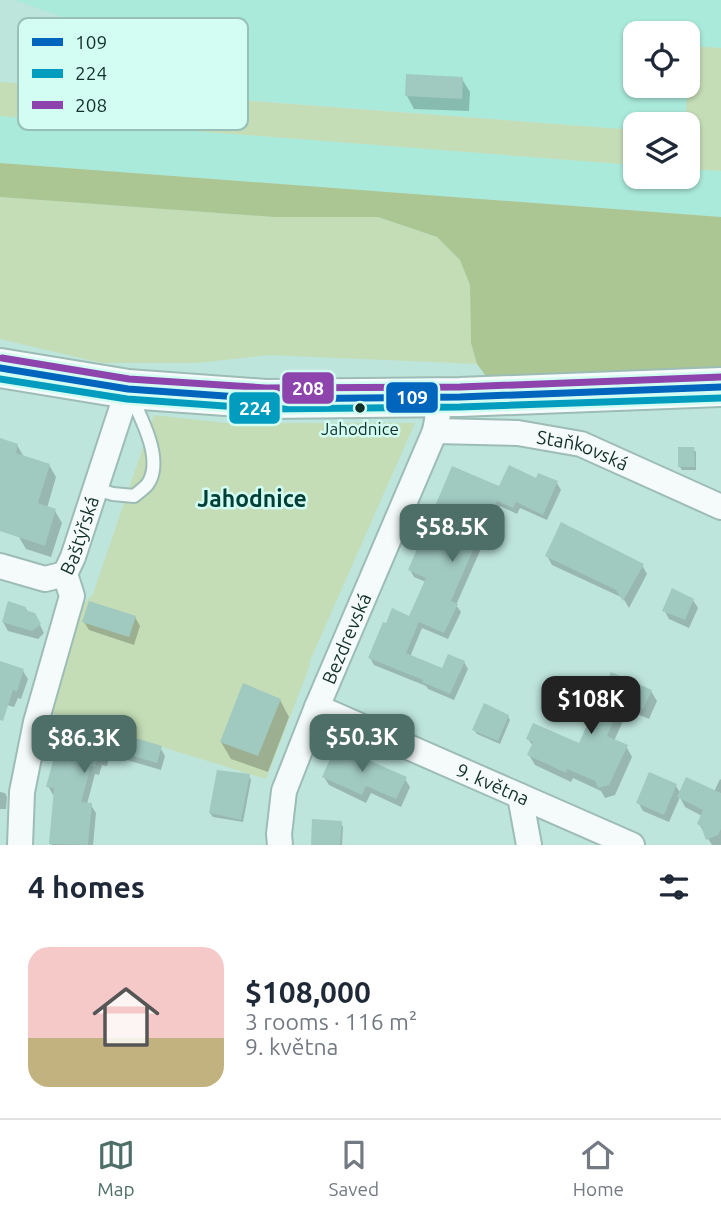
<!DOCTYPE html>
<html lang="en">
<head>
<meta charset="utf-8">
<style>
	body { margin:0; font-family:Ubuntu,sans-serif; background:#f2f2f3; color:#1f2937; height:100vh; display:flex; flex-direction:column; font-size:26px; white-space:nowrap }
	* { box-sizing:border-box; margin:0 }
	p { font-size:23px; color:#747a83 }
	.icon { flex:none; width:38px; height:38px; fill:none; stroke:currentColor; stroke-width:2; stroke-linecap:round; stroke-linejoin:round }
	.map { position:relative; height:845px; overflow:hidden }
	.side { display:flex; flex-direction:column; background:#fff; flex:1 }
	.side>* { flex:none }
	.fabs { position:absolute; left:623px; top:21px; display:grid; gap:14px }
	.fabs a { display:grid; place-items:center; width:77px; height:77px; border-radius:14px; background:#fff; box-shadow:0 2px 5px #0004; font-size:35px }
	.price { position:absolute; translate:-50% -60px; padding:0 16px; border-radius:14px; background:#4e6f68; color:#fff; font-size:23px; line-height:46px; filter:drop-shadow(0 2px 4px #0008) }
	.price::after { content:''; position:absolute; left:50%; top:42px; width:21px; height:16px; margin-left:-10px; background:inherit; clip-path:polygon(0 0,100% 0,50% 100%) }
	.price.current { background:#222; color:#fff }
	ul { padding:0; list-style:none }
	li { display:flex; align-items:center; gap:21px; height:175px; padding:0 28px }
	li span { display:grid; place-items:center; flex:none; width:196px; height:140px; border-radius:21px; color:#555 }
	li>.icon { margin-inline-start:auto }
	span .icon { width:84px; height:84px; fill:#fffc; stroke-width:1 }
	li b { font-size:30px }
	h2 { display:flex; justify-content:space-between; align-items:center; height:84px; padding:0 28px; font-size:30px }
	.tabs { display:flex; justify-content:space-around; align-items:center; height:98px; border-top:2px solid #e0e1e3; background:#fff; font-size:19px; color:#747a83 }
	.tabs a { display:grid; justify-items:center; gap:4px }
	.tabs .current { color:#4e6f68 }
	.map>svg:first-child { display:block }
</style>
</head>
<body>
<div class="map">
<svg width="721" height="845" viewBox="0 0 721 845">
	<rect width="100%" height="100%" fill="#bee5dc"/>
	<path fill="#aaeadb" d="M14 0H721V48L691 46 688 86V33H635V86H688L685 124H635V130L64 86 68 19Z
		M0 116 635 165V177H688V169L721 171V217L0 163Z"/>
	<path fill="#c4ddb6" d="M691 46 721 48V171L688 169V124H685Z
		M0 82 635 130V165L0 116Z
		M0 197 274 217H378L437 237 460 260 470 285 471 343 477 364 269 355 197 363H102L0 339Z
		M154 415 225 423H415L309 663 310 665 266 779 49 712 81 607 93 594Z"/>
	<path fill="#abc692" d="M0 163 721 217V376L489 380 477 364 471 343 470 285 460 260 437 237 378 217H274L0 197Z"/>
	<path fill="#0003" d="M462 79 470 92 469 111 414 109 407 96Z
		M0 440 17 445 24 457 49 465 56 477 47 508 55 511 62 523 51 557 26 549 19 537 0 530Z
		M693 449 696 452V470H682L680 467Z
		M537 480 557 483 561 490 547 520 520 508 517 514 500 506 456 605 461 612 448 639 422 628 410 657 443 671 464 662 468 669 454 700 428 689 426 686 374 665 370 658 410 618 426 582 414 577 410 570 500 489Z
		M547 556 642 565 647 574 629 608 623 598 552 565Z
		M693 600 698 608 689 628 669 619 664 610Z
		M25 608 39 623 44 633 38 639 8 631 3 622Z
		M135 617 140 626 134 645 89 630 84 622Z
		M23 671 28 679 21 699 18 698 14 707 0 703V674Z
		M612 674 651 691 657 701 649 719 628 710 614 741 626 746 632 757 615 795 605 798 601 791 573 778 571 782 535 765 529 755 533 746 528 739 580 746Z
		M280 700 289 717 268 772 231 759 221 742Z
		M508 716 510 720 500 744 477 734 474 730Z
		M66 719 160 747 165 756 161 770 110 755 107 766 102 765 99 775 95 774 87 804 91 805 96 813 93 845H52L51 844 55 795H53L48 786Z
		M249 776 251 780 243 822 213 817 210 813Z
		M324 777 405 779 410 787 401 807 371 793 366 803 329 785Z
		M720 779 721 780V845H712L699 824 702 816 685 807 680 797 669 822 643 811 638 802 676 786 681 794 714 792Z
		M0 792 5 793 7 797 6 809H0Z
		M314 821 341 823 343 827 342 845H313Z"/>
	<path fill="#a0c9c0" d="M406 74 463 77 462 99 405 96Z
		M0 438 18 444 16 453 50 464 38 503 56 509 45 546 0 531Z
		M678 447H694L695 467H678Z
		M509 465 536 478 538 473 558 481 543 515 516 502 513 508 497 501 482 535 480 534 451 601 458 604 444 633 419 622 406 653 442 668 448 654 465 661 450 694 422 682 423 680 368 658 383 622 386 623 392 608 409 616 426 578 408 570 452 466 499 486Z
		M561 522 644 564 623 601 616 590 545 556Z
		M672 588 694 599 685 620 662 611Z
		M8 601 26 607 25 610 35 613 41 624 32 631 2 622Z
		M89 601 136 616 129 637 82 622Z
		M0 661 24 669 17 692 13 690 3 721 0 720Z
		M611 672 652 690 643 709 622 700 607 736 628 745 609 785 598 788 595 781 567 769 566 773 527 755 533 742 526 739 533 723 579 743Z
		M243 683 281 699 258 756 220 742Z
		M484 703 509 715 498 741 472 730Z
		M65 717 162 746 157 763 106 748 103 759 98 757 95 767 91 766 81 802 92 803 88 845 49 844 54 788 46 787Z
		M336 746 407 777 396 799 366 786 362 795 322 777Z
		M217 770 250 774 241 820 209 813Z
		M649 772 677 784 664 815 636 803Z
		M686 777 721 793V829L718 835 706 840 702 829 703 827 697 824 703 810 677 797Z
		M312 819 342 821 340 845H311Z"/>
	<g fill="none" stroke-linecap="round" stroke-linejoin="round">
		<g stroke="#9cbcb5" stroke-width="16">
			<path id="lane" d="M95 489 113 494 134 496C138 493 143 489 147 485 165 461 141 418 130 394"/>
		</g>
		<g stroke="#9cbcb5" stroke-width="28">
			<g id="street">
				<path id="s1" d="M435 431 518 433 581 444 721 507"/>
				<path d="M0 566 45 579 65 574"/>
				<path id="s2" d="M317 707 632 845"/>
				<path d="M520 796 529 845"/>
				<path id="s3" d="M20 845 22 792 36 722 72 596 65 574 73 557 128 389"/>
				<path id="s4" d="M280 845 279 834 284 791 317 707 435 431 441 397"/>
			</g>
		</g>
		<g stroke="#9cbcb5" stroke-width="42">
			<path id="primary" d="M0 368 128 389 266 399 460 397 721 387"/>
		</g>
		<use href="#lane" stroke="#f5fbfa" stroke-width="12"/>
		<use href="#street" stroke="#f5fbfa" stroke-width="24"/>
		<use href="#primary" stroke="#f5fbfa" stroke-width="38"/>
		<g stroke="#d3fdf2" stroke-width="12">
			<path id="bus-1" d="M0 368 128 389 266 399 460 397 721 387"/>
		</g>
		<g stroke="#d3fdf2" stroke-width="12">
			<path id="bus-2" d="M0 379 127 399 266 409 460 407 721 398"/>
		</g>
		<g stroke="#d3fdf2" stroke-width="12">
			<path id="bus-3" d="M2 358 129 379 266 388 460 387 721 377"/>
		</g>
		<use href="#bus-1" stroke="#0065bd" stroke-width="7"/>
		<use href="#bus-2" stroke="#029dbe" stroke-width="7"/>
		<use href="#bus-3" stroke="#8e44ad" stroke-width="7"/>
	</g>
	<circle fill="#12302a" stroke="#d3fdf2" stroke-width="2.5" cx="360" cy="408" r="6"/>
	<g text-anchor="middle" stroke-width="5" stroke-linejoin="round" paint-order="stroke">
		<g font-size="17" fill="#12302a" stroke="#d3fdf2">
			<text x="360" y="435">Jahodnice</text>
		</g>
		<g font-size="19" fill="#12302a" stroke="#d3fdf2">
			<text dy="7" stroke="none"><textPath href="#s1" startOffset="150">Staňkovská</textPath></text>
			<text dy="7" stroke="none"><textPath href="#s3" startOffset="320">Baštýřská</textPath></text>
			<text dy="7" stroke="none"><textPath href="#s4" startOffset="219">Bezdrevská</textPath></text>
			<text dy="7" stroke="none"><textPath href="#s2" startOffset="192">9. května</textPath></text>
		</g>
		<g font-size="23" font-weight="bold" fill="#003f35" stroke="#d3fdf2">
			<text x="252" y="507">Jahodnice</text>
		</g>
	</g>
	<rect x="18" y="18" width="230" height="112" rx="10" fill="#d3fdf2" stroke="#99c0b6" stroke-width="2"/>
	<rect x="32" y="38" width="31" height="8" fill="#0065bd"/>
	<rect x="32" y="69" width="31" height="9" fill="#029dbe"/>
	<rect x="32" y="101" width="31" height="8" fill="#8e44ad"/>
	<g font-size="19" fill="#12302a">
		<text x="75" y="49">109</text>
		<text x="75" y="80">224</text>
		<text x="75" y="112">208</text>
	</g>
	<g stroke="#d3fdf2" stroke-width="2.5">
		<rect x="281" y="371" width="54" height="34" rx="7" fill="#8e44ad"/>
		<rect x="385" y="381" width="54" height="33" rx="7" fill="#0065bd"/>
		<rect x="228" y="391" width="53" height="34" rx="7" fill="#029dbe"/>
	</g>
	<g font-size="19" text-anchor="middle" font-weight="bold" fill="#fff">
		<text x="308" y="395">208</text>
		<text x="412" y="404">109</text>
		<text x="255" y="415">224</text>
	</g>
</svg>
<div class="fabs">
<a><svg class="icon" aria-label="locate" viewBox="0 0 24 24"><circle cx="12" cy="12" r="6"/><path d="M12 2v4M12 18v4M2 12h4M18 12h4"/></svg></a>
<a><svg class="icon" aria-label="layers" viewBox="0 0 24 24"><path d="M12 4l9 5-9 5-9-5zM3 14l9 5 9-5"/></svg></a>
</div>
<b class="price" style="left:452px;top:564px">$58.5K</b>
<b class="price current" style="left:591px;top:736px">$108K</b>
<b class="price" style="left:362px;top:774px">$50.3K</b>
<b class="price" style="left:84px;top:775px">$86.3K</b>
</div>
<section class="side">
<h2>4 homes<svg class="icon" aria-label="filters" viewBox="0 0 24 24"><path d="M4 7h16M4 17h16"/><circle cx="9" cy="7" r="2"/><circle cx="15" cy="17" r="2"/></svg></h2>
<ul>
<li><span style="background:linear-gradient(#f6c9c9 65%,#c2b280 0)"><svg class="icon" aria-label="home" viewBox="0 0 24 24"><path d="M3 11l9-7 9 7M6 9v11h12V9"/></svg></span><div><b>$108,000</b><p>3 rooms · 116 m²</p><p>9. května</p></div></li>
</ul>
</section>
<nav class="tabs">
<a class="current"><svg class="icon" aria-label="map" viewBox="0 0 24 24"><path d="M3 6l6-2 6 2 6-2v14l-6 2-6-2-6 2zM9 4v14M15 6v14"/></svg>Map</a>
<a><svg class="icon" aria-label="saved" viewBox="0 0 24 24"><path d="M7 4h10v16l-5-4-5 4z"/></svg>Saved</a>
<a><svg class="icon" aria-label="home" viewBox="0 0 24 24"><path d="M3 11l9-7 9 7M6 9v11h12V9"/></svg>Home</a>
</nav>
</body>
</html>
